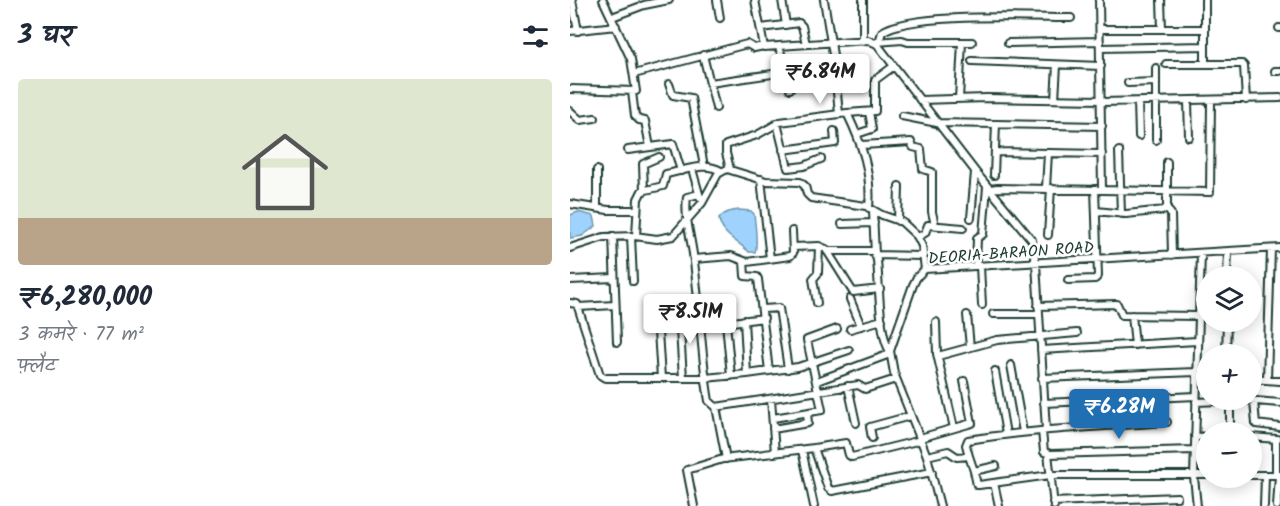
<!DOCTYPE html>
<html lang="hi">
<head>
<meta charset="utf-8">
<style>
	body { margin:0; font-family:Kalam,"Playpen Sans Deva",sans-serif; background:#f6f6f7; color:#1f2937; height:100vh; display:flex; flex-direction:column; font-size:22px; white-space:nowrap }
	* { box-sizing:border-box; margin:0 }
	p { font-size:20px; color:#747a83 }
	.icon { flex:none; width:33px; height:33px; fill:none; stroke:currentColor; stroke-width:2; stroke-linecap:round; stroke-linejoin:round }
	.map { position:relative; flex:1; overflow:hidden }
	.sheet { display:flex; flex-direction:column; background:#fff; width:570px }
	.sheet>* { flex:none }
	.controls { position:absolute; left:626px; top:266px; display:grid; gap:12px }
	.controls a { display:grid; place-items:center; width:66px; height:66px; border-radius:50%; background:#fff; box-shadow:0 3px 15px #0003; font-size:30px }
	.price { position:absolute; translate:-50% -51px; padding:0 14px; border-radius:6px; background:#fff; color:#222; font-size:20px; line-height:39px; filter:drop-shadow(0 2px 3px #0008) }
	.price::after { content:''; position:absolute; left:50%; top:36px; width:18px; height:14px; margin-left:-9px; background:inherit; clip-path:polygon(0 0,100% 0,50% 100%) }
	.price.selected { background:#1f6fb2; color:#fff }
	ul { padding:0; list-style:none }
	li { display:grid; align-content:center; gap:12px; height:318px; padding:0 18px }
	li+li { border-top:2px solid #e0e1e3 }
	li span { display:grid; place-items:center; height:186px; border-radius:6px; color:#555 }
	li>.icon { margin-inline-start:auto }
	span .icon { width:108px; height:108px; fill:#fffc; stroke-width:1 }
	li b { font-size:26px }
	h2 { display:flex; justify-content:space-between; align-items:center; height:72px; padding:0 18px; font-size:26px }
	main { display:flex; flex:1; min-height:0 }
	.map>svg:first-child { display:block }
</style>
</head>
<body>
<main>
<section class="sheet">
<h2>3 घर<svg class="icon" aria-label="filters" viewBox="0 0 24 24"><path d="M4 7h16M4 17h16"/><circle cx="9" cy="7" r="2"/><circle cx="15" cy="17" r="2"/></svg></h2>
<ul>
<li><span style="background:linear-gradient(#dfe7d0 75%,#b9a48a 0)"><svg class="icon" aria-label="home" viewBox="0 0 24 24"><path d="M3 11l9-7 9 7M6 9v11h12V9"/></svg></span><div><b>₹6,280,000</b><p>3 कमरे · 77 m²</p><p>फ़्लैट</p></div></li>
</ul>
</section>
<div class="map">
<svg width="710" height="506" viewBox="0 0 710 506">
	<rect width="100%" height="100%" fill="#fff"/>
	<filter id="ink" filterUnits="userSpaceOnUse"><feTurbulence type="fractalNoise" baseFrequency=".0167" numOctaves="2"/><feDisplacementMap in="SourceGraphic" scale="12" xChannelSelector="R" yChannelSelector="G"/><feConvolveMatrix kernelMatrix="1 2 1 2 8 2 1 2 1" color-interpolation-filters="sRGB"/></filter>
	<g filter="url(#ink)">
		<path fill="#9fd3fd" stroke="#6c97ad" stroke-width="1.5" d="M169 210 181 211 184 214C185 223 188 245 185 252H179C168 241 152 236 149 219 154 212 161 211 169 210Z
			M8 212 24 216 26 226 12 236 0 238V215Z"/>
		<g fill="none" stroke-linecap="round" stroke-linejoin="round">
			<g stroke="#1f3d34" stroke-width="10">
				<path id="minor" d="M2 0 8 31
					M147 0 150 18
					M185 0 194 47 298 40 307 44 408 175 462 240 466 263 476 430
					M212 0 216 25
					M254 0 264 61 269 114
					M293 0V41
					M529 0 532 189
					M591 0 592 29
					M635 0V64
					M42 17 74 5 99 0
					M191 28 229 23 232 26 236 44
					M709 28H710
					M530 29H635
					M0 31 46 26
					M307 42 332 40 338 42H402
					M309 42 312 32C339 12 463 18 501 18
					M438 43 530 41
					M209 46 220 89
					M530 48 635 46
					M133 55 146 108
					M402 61 531 66
					M596 64H672L674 66 676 100
					M705 71H710
					M64 74 177 44 184 48 194 46
					M140 83 216 72
					M558 83 586 82
					M99 84 103 95 121 98 134 166
					M0 89 66 91 61 59 33 0
					M62 92 65 116 69 120 75 121 80 147
					M389 99 392 42
					M485 99 487 65
					M350 100 417 98 532 100
					M618 101 619 137
					M532 102 710 98
					M568 102 569 136
					M0 111 10 120 25 118
					M277 113 305 111V80L324 66
					M332 116 367 123 532 126
					M207 123 218 168 234 166 251 159
					M287 134 302 129 299 112
					M586 140V68
					M292 145 341 142 343 147 351 149 353 169 362 172V212L365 225
					M58 150 103 144 111 171
					M213 150 265 143 264 131
					M549 151 551 214
					M425 152 532 154
					M122 169 130 197
					M160 169 156 153V145L187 135 210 122 277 113C292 144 302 173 299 208
					M27 170V208
					M424 175 426 124
					M191 179 200 259
					M476 188 478 153
					M420 189 427 188 640 192 641 101
					M74 191 73 164 89 157
					M129 194 117 197C114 218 122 240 124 262 130 308 131 355 139 401L146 407 156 459
					M0 204 38 210H67
					M596 208 601 214 602 255
					M303 211 305 255 307 260C309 279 309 338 320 351
					M526 211 556 214 595 210 597 207V162
					M401 218 405 172
					M328 221 329 186
					M272 224 304 223
					M478 235 481 188
					M43 236 47 342
					M61 236 63 281
					M66 236 68 199 72 191 93 186 96 174C114 171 135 161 151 171
					M348 237 355 233 358 225 393 228
					M223 247 249 246 256 249 283 292 310 289
					M0 248 34 237 65 236 87 239 103 236 132 203 148 174 157 169 196 181 230 182 235 186 237 194 241 198 296 206 312 215 332 222 347 236 352 246 355 269
					M257 251H305
					M305 255 352 256
					M124 259 161 256 177 262 220 256 223 253 222 231
					M174 261 175 276 187 277 188 279 199 371
					M406 266 407 238 413 234 417 187
					M410 266 412 305
					M657 276 658 252
					M0 280 44 278
					M498 280 525 279 528 276 525 189
					M280 299 291 326
					M0 303 7 304 30 375 35 378H135L177 374 228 367 279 350
					M247 303 243 279 248 273 249 246
					M468 306 547 304 552 315 628 316
					M8 307 45 305
					M193 309 209 308 218 369
					M109 314 113 378
					M423 314H469
					M397 315 400 347
					M562 315 565 345
					M87 316 91 378
					M174 320 177 374
					M366 322 367 354 384 428
					M156 323 161 376
					M130 326 194 318
					M280 329 312 320
					M471 350 627 341
					M656 354 657 321
					M368 356 427 340 507 333
					M441 365 453 432
					M425 371 436 434
					M626 375 636 376
					M472 378 626 372
					M681 379 710 381
					M697 380 701 249
					M247 381 320 354
					M278 386 286 423
					M201 399 205 453
					M660 400V432
					M684 401 686 424 710 427
					M626 402 675 400 710 403
					M474 403 626 396
					M146 407 288 385 295 389 326 379
					M203 418 252 410 237 340 267 329
					M203 429 238 423 237 413
					M472 431 474 452 480 454 625 450
					M625 436 636 437
					M681 437 707 439
					M302 438 300 427 340 416
					M350 438 402 423 394 381
					M706 439V475
					M244 448 276 443 279 455 282 457 351 440
					M232 450 244 506
					M478 453 484 506
					M357 456 378 451 387 457 399 456 404 471 426 466
					M399 456 396 445 398 440C464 429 530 427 597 422
					M404 471 407 485H409L480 475H636
					M681 475H709
					M424 483 429 506
					M483 502 607 497
					M124 506 117 470 153 459 244 448 258 488 262 491 362 472
					M370 506 357 456 324 373 320 351 343 285 347 277 355 269 710 248
					M627 506 624 477 631 253
					M694 506 695 475
					M707 506 709 475"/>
			</g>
			<use href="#minor" stroke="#fff" stroke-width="6"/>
		</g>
	</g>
	<g text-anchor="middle" stroke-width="5" stroke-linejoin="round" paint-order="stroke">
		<g font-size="16" fill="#1f3d34" stroke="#fff">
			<text transform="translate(441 252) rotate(-4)" y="6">DEORIA-BARAON ROAD</text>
		</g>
	</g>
</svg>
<div class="controls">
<a><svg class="icon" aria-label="layers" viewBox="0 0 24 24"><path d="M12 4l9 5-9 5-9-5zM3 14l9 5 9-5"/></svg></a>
<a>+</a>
<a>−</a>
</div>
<b class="price" style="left:250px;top:105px">₹6.84M</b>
<b class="price" style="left:120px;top:345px">₹8.51M</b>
<b class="price selected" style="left:549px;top:440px">₹6.28M</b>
</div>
</main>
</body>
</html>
